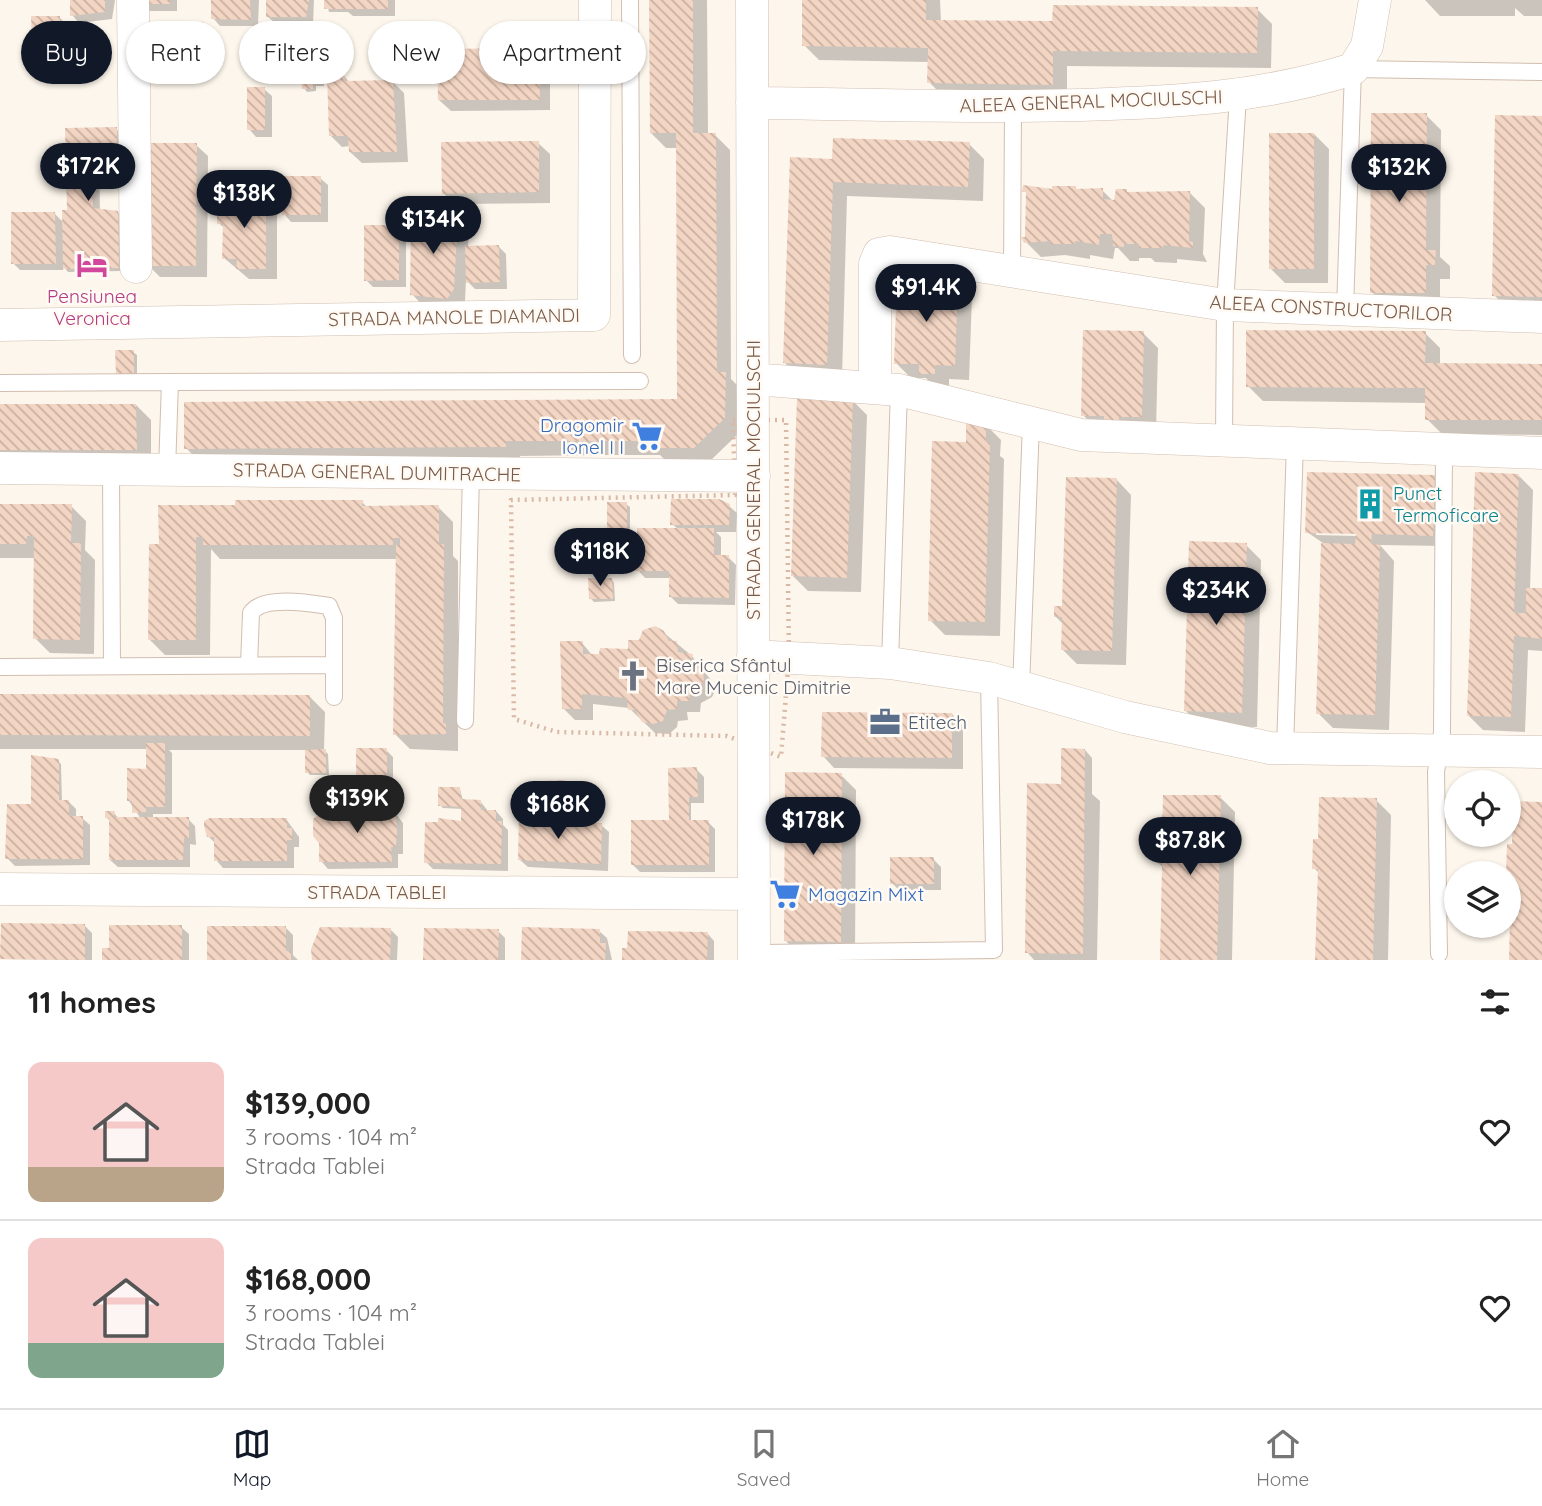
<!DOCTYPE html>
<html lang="en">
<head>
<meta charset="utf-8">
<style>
	body { margin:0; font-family:Quicksand,sans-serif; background:#f6f6f6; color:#222; height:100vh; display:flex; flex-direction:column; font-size:26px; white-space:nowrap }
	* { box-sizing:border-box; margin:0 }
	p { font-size:23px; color:#767676 }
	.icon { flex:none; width:38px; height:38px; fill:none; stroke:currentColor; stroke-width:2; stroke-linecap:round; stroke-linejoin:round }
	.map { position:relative; height:960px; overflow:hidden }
	.details { display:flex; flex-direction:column; background:#fff; flex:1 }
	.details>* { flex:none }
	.guide { position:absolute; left:21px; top:21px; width:700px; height:63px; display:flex; gap:14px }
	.fabs { position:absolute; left:1444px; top:770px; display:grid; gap:14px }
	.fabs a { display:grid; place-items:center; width:77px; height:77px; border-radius:50%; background:#fff; box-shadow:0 2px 5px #0004; font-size:35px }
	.price { position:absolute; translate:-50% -60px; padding:0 16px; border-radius:24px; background:#111827; color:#fff; font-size:23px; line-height:46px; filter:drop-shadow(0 2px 4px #0008) }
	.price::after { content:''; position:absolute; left:50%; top:42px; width:21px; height:16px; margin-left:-10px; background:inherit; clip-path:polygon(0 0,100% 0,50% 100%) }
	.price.current { background:#222; color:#fff }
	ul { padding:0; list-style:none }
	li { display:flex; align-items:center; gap:21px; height:175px; padding:0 28px }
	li+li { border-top:2px solid #e0e0e0 }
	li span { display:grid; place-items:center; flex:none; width:196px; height:140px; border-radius:14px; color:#555 }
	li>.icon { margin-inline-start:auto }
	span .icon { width:84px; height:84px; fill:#fffc; stroke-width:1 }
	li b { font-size:30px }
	h2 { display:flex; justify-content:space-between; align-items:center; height:84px; padding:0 28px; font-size:30px }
	.tag { padding:0 24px; border-radius:32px; background:#fff; box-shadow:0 2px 5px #0004; font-size:24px; line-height:63px }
	.tag.current { background:#111827; color:#fff }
	.tab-bar { display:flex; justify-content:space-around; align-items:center; height:98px; border-top:2px solid #e0e0e0; background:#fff; font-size:19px; color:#767676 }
	.tab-bar a { display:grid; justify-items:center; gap:4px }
	.tab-bar .current { color:#111827 }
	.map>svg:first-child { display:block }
</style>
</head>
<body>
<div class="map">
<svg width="1542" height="960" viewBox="0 0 1542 960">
	<defs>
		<pattern id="building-back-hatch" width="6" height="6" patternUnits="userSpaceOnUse" patternTransform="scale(1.75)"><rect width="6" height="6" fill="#f3d5c3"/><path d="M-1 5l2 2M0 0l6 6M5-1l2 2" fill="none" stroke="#cab0a1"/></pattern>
	</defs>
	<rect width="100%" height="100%" fill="#fdf6ec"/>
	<path fill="#0003" fill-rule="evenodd" d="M72 0H115L112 19 79 23 72 15Z
		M139 0H177V11H147Z
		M213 0H259L258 26H220L213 18Z
		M268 0H314L313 24H276L268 17Z
		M326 0H395V16H353L348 12H329Z
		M651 0H707L708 135H715L730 150 731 379 741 389 739 433 709 462 668 463 660 455H602L520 456V462L201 463 186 448 679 401 678 148H666L651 133Z
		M804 0H940L941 22 1054 23 1257 9 1272 24 1271 68 1067 66V99L944 97 929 82V62L819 60 804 45Z
		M1425 0H1542V16H1524L1515 8V16H1440Z
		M60 18 63 21V41L37 43 33 39Z
		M203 23 210 31 211 67H168L161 60Z
		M539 50 550 61V110L451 111 439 100Z
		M320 56 324 60V86H316V91L307 92 304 88Z
		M344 76 350 83 393 82 404 93 408 162 362 163 350 152V146L342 147 330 135Z
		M264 89 272 96V137H256L249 129Z
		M1426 115 1441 130 1440 257 1450 266V279H1440V307H1387L1372 292Z
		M1542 118V311L1509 310 1494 295Z
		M116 129 124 136V162H99L100 212H118L121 216 122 271 68 272 63 266V270H20L13 263 55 214 64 223 73 212 67 130Z
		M1314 134 1329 149 1328 283H1285L1270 268Z
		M538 143 550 154V203L455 204 443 193Z
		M969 144 984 159 983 201 847 196 842 379 800 378 785 363 833 161Z
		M196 145 208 156 207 277H160L148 265Z
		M320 178 328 185V222H291L284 214Z
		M1075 188 1078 191 1102 190 1115 203 1126 191 1129 194 1190 193 1205 208 1203 254 1207 262 1177 259V263L1155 262 1151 258H1139V261H1130L1118 248H1115L1113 259 1090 255V259L1065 255 1041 257 1026 242 1028 194 1024 191Z
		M266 197 277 208V279H249L224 258V228L219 223Z
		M458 219 469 230 468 248 498 246 506 254 507 289H475L466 280 465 301 458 309 423 306 412 294Z
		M398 227 406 234V287H373L366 280Z
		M957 282 972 297 969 380 949 379V389H936L926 378H911L896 363Z
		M1143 333 1158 348 1156 431 1098 430 1083 415Z
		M1425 333 1440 348V365L1542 366V435L1442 434 1427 419V403L1263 401 1248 386Z
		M133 352 137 355V376H121L118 373Z
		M852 400 867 415 861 592 808 591 793 576Z
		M136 405 151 420V464H0V406Z
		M986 425 1001 440 1000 456 1004 459 1000 636 945 635 930 620 968 444Z
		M1518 475 1533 490 1530 590H1542V651L1528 650 1525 732 1483 730 1468 715Z
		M1434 477 1445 489 1444 546 1380 545 1394 561 1389 730 1333 728 1318 713 1323 543 1307 532ZM1316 531 1358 532V536L1316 535Z
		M1117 480 1131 495 1126 665 1077 664 1062 649 1063 624 1056 617 1064 608Z
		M362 502 367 507H438L453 522V556L458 561V751L410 749 395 734 398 559H220L211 549 210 655H165L150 640 160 546V507Z
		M626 504 630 507V540H613L609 537Z
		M0 505 71 506 86 521 85 550 95 560 94 654 50 653 35 638V558H0Z
		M729 506 737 513 736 532H716L721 537V557H728L736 565 735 605 678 604 671 597V578H645L638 570 678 529 672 524Z
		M1246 545 1261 560 1257 727 1200 726 1186 711Z
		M611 579 614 583 615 601 594 602 590 598Z
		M663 632 692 656 711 680 715 691 712 697 701 703 700 712H687L688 720 678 721 677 727 669 734 655 733 629 708 593 704V720H575L563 708 582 643 593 656 630 651 641 642Z
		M0 696 310 697 325 712 324 750 328 754 329 775H310L307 772 306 750H169L172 753V814H153V819H188L195 826 196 845 190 844V867H118L110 860V821L107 818 114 813 119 819H141L129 801 148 771V749H0Z
		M952 714 963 726V769L834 768 823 756Z
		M386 750 393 757V782H365L358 775Z
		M1085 750 1092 758V794L1100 801 1097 960H1034L1027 952Z
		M58 761 61 764 62 802H69L76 809V818H82L90 825V865L15 866 7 858Z
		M696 769 704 777V803H691V822H708L715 829V872H640L632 864 670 822Z
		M841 775 856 790 855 956H801L786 941Z
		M564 782 568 785V814H548L544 811Z
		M460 789 463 801H480L488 811H496L503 819V825L508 830V871L433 869 426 862 463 823V809L443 808 440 805Z
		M1220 797 1235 812 1232 960H1162L1164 868 1158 863 1164 839Z
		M1376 800 1391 815 1388 960H1317L1319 873 1314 868 1320 841Z
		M388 804 403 823V854H398V868L328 869 321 861 359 817Z
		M539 813 547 824 601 825 609 832 608 871 528 867 520 860Z
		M286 819 299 837V847H294V868H223L216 860V844L208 836Z
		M933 859 941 867V890H899L892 883Z
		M85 926 92 933V960L2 959Z
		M181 927 189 934V960H103Z
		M286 928 293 935V955L298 960H209Z
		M390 929 398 937 397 960H314Z
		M498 931 505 938V960H425Z
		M599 931 607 938 612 960H523Z
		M707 933 714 941V960H623Z"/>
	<path fill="url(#building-back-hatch)" d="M70 0H105V12L70 16Z
		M137 0H170V4H137Z
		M211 0H250L251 20 211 19Z
		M266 0H309L306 17H266Z
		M324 0H388V9H324Z
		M649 0H693V133H716L717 372H726L725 418 694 448H651V441H506V447L184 449V402L677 399 676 133H650Z
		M802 0H926V20L1052 21 1053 5 1258 7 1257 53 1053 51V85L927 83 928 48 802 46Z
		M31 16H60V38L32 40Z
		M159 21 204 22V60H159Z
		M539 48 540 100H438L437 49Z
		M321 54 322 84H313V89H302L300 55Z
		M344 74 345 81 393 80 397 152H349L348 136H329L327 75Z
		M247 87H265V130H247Z
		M1371 113H1427L1426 250H1436L1435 265H1426V293H1370Z
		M1495 115 1542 116V297L1492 296Z
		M117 127V155H93V208L118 211 119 268 63 269 62 210H67L65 128Z
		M1269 133H1314V269H1269Z
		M833 138 970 142 968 187 833 182 827 365 783 363 790 157 832 159Z
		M539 141V192L442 194 441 142Z
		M145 143H197L196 266H147Z
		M282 176H321V215H282Z
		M1023 185 1052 189V186H1076V189L1103 188V199L1114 200 1116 189H1127V192L1190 191 1189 241 1193 242V248L1163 245V248H1139V244H1124V247L1113 246 1112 234H1100L1099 245 1075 241V244H1051V241L1024 243 1021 237H1025L1026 192H1022Z
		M223 195H266V269H236L237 259H222L223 223 217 224V205H223Z
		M11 212H55L56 264H11Z
		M411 217H458L454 289 447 299 410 295Z
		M364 225H399V280L364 281Z
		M499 245 500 282 466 283 465 246Z
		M897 279 958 281 955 366 935 365V374H919V364H894Z
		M1083 330 1144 331 1142 417H1119V425L1104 424V416H1081Z
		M1246 330 1426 331 1425 363 1542 364V420H1425V388L1246 387Z
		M115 350H134V373L116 374Z
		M797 397 853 398 847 578 791 576Z
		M0 404H136L137 450H0Z
		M966 423H986V442L990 443 985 622 928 621 932 441 966 442Z
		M1307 472 1435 475 1433 536 1372 534 1371 544 1380 545 1375 715 1316 714 1321 543 1355 544 1356 534 1305 533Z
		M1475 472 1519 474 1514 613H1526V588H1542V639L1514 636 1511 717 1467 716Z
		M1066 477 1117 478 1112 651 1061 650 1062 617H1054V606H1062Z
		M671 499H719L730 504 729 525H670Z
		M235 500H363L362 506 439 505V545L444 544 443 723 446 724V734L393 735 396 545H400V538H393V545H203V537H196V640H148L149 544H159L158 505H235Z
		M607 502H627V538H607Z
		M0 504H72L71 543H81L80 640 33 639 34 536H27L26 544H0Z
		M637 528H714V555H729V598L669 597V571H636Z
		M1189 541 1247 543 1242 713 1184 711Z
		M588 578H612L613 599H589Z
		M655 626 664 631 669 641H677L678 652 693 654 690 663 703 670 704 682 690 691 689 701H677V709L667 710 663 721 653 724 642 722 635 710H628L627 698 582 694V709H562L560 641H583V654H599L600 648 628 649V640H639L643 630Z
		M0 694 310 695V736L0 735Z
		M822 712 952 713V758L821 757Z
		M146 743H165V807H146V812L132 813V801H127V768L146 769Z
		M356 748H387V775L356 776Z
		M1061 748 1085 749 1083 954 1025 953 1027 783 1061 784Z
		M326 749V773H305V750Z
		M31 755 59 759V800H69V816H83V859H5L7 804H31Z
		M697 767 698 797H689V820H709V865H631V820H669L668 768Z
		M785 772 842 773 841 942 784 941Z
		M565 780V811L543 812V781Z
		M438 787H460L461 799 481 800V810H496V821H502L501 864 424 863 425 822H438V818L461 821V807L438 806Z
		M1163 795H1221L1217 960H1160L1162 863H1157V837H1162Z
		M1319 797 1377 798 1373 960H1315L1318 869H1312L1313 839H1318Z
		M1513 801 1542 802V960H1509L1511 873H1506L1507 844H1512Z
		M389 802V814H396L397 830 396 847H391L392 862H319V843L313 836V819L317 816H357V803Z
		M105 811H115L114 817H189V838H184L183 860H109V818H105Z
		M519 811H540V822L602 823 601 864 518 860Z
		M210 818H287V828H292V840H287V861H214V837H207L204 826V821Z
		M890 857H934V884H890Z
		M1 923 85 924V960L0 959Z
		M109 925H182V960H102V948H109Z
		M207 926H286V951H291V960H207Z
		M320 927 391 928 390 960H312L311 949Z
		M522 927 600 929V943H606L605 960H521Z
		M424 928 499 929 498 960H423Z
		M628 931 708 932 707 960H622V948H627Z"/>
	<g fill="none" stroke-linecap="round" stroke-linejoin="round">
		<g stroke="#d1beb0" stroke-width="18">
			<path id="lane" d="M630 0 632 355
				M1012 272 1013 107
				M1345 310 1353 69 1542 72
				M170 382 640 381
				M0 383 170 382 167 470
				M1224 440 1225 305 1238 96
				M111 469 112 666
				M890 663 899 390
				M249 665 251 613C263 595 310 603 329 606L334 618V697
				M0 667 334 665
				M1021 688 1031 423
				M465 721 471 473
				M1285 749 1295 443
				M754 953 994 950 989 678
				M1439 954 1436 772 1442 732 1444 449"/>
		</g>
		<g stroke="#d1beb0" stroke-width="33">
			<path id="street" d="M133 0 136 267
				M752 0 754 960
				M752 103C862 104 971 108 1081 105 1178 102 1259 98 1353 69L1367 46 1375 0
				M0 325 594 315 595 0
				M753 379 899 390 1081 435 1542 453
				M875 387V264L879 254 890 252 1225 305 1542 317
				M0 468 754 476
				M753 656 890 663 989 678 1125 717 1270 748 1542 752
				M0 889 754 894"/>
		</g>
		<path stroke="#d9b8a5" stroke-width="4.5" stroke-dasharray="2 5" stroke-linecap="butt" d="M733 420H786L789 657 781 757 727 736 557 732 514 719 511 500 735 495Z"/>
		<use href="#lane" stroke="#fff" stroke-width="16"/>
		<use href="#street" stroke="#fff" stroke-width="32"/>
	</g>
	<defs>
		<g id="hotel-bare" transform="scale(2.415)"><path d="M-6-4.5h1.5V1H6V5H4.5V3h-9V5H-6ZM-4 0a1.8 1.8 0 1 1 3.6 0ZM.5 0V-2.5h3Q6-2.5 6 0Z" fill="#d1479c" stroke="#fffaf3" stroke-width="2.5" paint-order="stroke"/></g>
		<g id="supermarket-bare" transform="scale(2.415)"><path d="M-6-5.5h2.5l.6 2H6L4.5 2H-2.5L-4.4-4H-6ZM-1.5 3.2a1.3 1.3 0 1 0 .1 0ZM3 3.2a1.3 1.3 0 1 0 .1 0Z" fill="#3f7fe0" stroke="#fffaf3" stroke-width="2.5" paint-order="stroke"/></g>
		<g id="building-bare" transform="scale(2.415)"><path d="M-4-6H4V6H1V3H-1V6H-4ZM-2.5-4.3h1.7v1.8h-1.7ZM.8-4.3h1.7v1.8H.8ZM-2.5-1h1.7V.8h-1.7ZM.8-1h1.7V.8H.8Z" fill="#0f9aa8" stroke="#fffaf3" stroke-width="2.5" paint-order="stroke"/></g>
		<g id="church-bare" transform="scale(2.415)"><path d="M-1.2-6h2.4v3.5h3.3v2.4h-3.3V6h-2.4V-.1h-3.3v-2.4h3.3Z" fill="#6b7280" stroke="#fffaf3" stroke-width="2.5" paint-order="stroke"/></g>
		<g id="office-bare" transform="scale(2.415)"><path d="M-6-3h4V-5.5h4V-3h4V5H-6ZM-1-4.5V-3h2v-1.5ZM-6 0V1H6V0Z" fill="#5c6f8a" stroke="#fffaf3" stroke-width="2.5" paint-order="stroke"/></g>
	</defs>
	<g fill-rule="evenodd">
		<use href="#hotel-bare" x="92" y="265"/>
		<use href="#supermarket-bare" x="647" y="436"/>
		<use href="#building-bare" x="1370" y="504"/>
		<use href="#church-bare" x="633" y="676"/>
		<use href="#office-bare" x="885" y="722"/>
		<use href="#supermarket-bare" x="785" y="894"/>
	</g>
	<g text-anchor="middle" stroke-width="5" stroke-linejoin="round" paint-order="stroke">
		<g font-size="19" fill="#7a5c4d" stroke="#fffaf3">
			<text transform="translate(1091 101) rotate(-2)" y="7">ALEEA GENERAL MOCIULSCHI</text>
			<text transform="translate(1331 308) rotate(3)" y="7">ALEEA CONSTRUCTORILOR</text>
			<text transform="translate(454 317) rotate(-1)" y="7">STRADA MANOLE DIAMANDI</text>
			<text transform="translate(377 472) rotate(1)" y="7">STRADA GENERAL DUMITRACHE</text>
			<text transform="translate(753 480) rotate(-90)" y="7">STRADA GENERAL MOCIULSCHI</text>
			<text x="377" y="899">STRADA TABLEI</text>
		</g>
		<g font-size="19" fill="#b23c85" stroke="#fffaf3">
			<text x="92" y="303">Pensiunea<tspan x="92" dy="22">Veronica</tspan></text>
		</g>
		<g font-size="19" fill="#366cbe" stroke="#fffaf3" text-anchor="end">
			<text x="624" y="432">Dragomir<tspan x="624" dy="22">Ionel I I</tspan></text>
			<text x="808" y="901" text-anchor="start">Magazin Mixt</text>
		</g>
		<g font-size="19" fill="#0d838f" stroke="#fffaf3" text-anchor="start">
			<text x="1393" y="500">Punct<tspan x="1393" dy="22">Termoficare</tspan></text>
		</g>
		<g font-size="19" fill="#5b616d" stroke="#fffaf3" text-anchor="start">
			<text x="656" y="672">Biserica Sfântul<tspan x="656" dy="22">Mare Mucenic Dimitrie</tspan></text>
		</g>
		<g font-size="19" fill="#4e5e75" stroke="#fffaf3" text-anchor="start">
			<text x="908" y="729">Etitech</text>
		</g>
	</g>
</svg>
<div class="fabs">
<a><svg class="icon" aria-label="locate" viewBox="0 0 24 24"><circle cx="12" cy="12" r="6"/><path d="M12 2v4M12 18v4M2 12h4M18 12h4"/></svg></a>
<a><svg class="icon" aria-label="layers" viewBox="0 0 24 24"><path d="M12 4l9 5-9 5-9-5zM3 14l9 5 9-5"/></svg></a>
</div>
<b class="price" style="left:88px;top:203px">$172K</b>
<b class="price" style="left:1399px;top:204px">$132K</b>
<b class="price" style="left:244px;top:230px">$138K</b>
<b class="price" style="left:433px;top:256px">$134K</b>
<b class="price" style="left:926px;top:324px">$91.4K</b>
<b class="price" style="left:600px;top:588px">$118K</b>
<b class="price" style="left:1216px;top:627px">$234K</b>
<b class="price current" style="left:357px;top:835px">$139K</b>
<b class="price" style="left:558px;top:841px">$168K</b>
<b class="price" style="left:813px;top:857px">$178K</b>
<b class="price" style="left:1190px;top:877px">$87.8K</b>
<div class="guide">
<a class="tag current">Buy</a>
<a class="tag">Rent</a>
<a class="tag">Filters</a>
<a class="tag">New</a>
<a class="tag">Apartment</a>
</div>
</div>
<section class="details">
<h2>11 homes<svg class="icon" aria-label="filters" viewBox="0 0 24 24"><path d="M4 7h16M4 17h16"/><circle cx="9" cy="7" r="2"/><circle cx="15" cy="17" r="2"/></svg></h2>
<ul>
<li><span style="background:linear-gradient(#f6c9c9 75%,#b9a48a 0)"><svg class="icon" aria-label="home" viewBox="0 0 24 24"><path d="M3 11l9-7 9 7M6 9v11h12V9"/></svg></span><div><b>$139,000</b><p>3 rooms · 104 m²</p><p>Strada Tablei</p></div><svg class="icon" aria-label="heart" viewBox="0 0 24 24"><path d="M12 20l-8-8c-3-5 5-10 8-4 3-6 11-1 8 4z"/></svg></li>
<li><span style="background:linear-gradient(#f6c9c9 75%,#7fa58c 0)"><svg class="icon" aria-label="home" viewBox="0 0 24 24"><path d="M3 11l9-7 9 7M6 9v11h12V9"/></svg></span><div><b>$168,000</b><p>3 rooms · 104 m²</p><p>Strada Tablei</p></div><svg class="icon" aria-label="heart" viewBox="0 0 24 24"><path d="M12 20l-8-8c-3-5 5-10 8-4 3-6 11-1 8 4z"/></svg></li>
</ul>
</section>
<nav class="tab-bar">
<a class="current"><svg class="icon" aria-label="map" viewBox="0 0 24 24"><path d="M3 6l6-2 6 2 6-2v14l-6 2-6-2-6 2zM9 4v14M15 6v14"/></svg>Map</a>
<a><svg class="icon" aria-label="saved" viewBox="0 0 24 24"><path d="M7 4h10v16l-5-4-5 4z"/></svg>Saved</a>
<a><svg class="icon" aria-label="home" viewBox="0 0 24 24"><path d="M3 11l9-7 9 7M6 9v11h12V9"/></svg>Home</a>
</nav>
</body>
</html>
